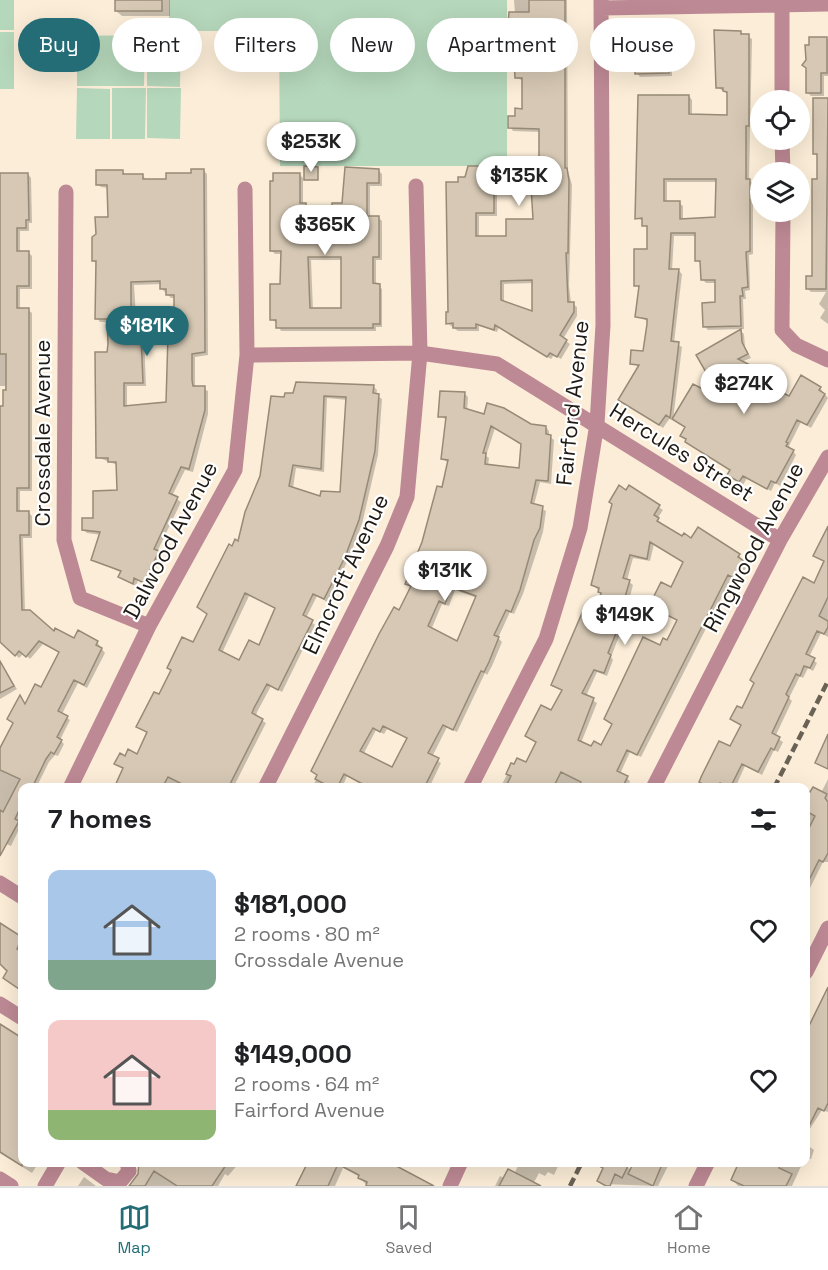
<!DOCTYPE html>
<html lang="en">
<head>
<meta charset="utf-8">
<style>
	body { margin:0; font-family:"Space Grotesk",sans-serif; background:#f6f6f6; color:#202124; height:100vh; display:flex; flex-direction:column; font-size:22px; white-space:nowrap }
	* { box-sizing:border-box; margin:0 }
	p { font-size:20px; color:#757577 }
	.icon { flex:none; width:33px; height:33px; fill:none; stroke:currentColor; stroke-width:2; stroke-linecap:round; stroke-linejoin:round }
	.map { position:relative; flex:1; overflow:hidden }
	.drawer { position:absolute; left:18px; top:783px; width:792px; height:384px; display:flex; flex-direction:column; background:#fff; border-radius:12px; box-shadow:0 6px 24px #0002 }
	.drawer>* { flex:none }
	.top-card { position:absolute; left:18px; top:18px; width:792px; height:54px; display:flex; gap:12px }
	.buttons { position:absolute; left:750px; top:90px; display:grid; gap:12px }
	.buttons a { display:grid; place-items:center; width:60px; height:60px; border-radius:50%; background:#fff; box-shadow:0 6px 24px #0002; font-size:30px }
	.price { position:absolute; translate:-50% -51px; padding:0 14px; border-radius:21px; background:#fff; color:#222; font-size:20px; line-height:39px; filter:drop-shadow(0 2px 3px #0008) }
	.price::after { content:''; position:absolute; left:50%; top:36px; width:18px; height:14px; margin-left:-9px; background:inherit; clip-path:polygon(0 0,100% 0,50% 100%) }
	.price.on { background:#246d77; color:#fff }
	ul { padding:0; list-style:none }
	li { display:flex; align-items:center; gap:18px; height:150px; padding:0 30px }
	li span { display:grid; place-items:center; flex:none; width:168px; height:120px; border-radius:12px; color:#555 }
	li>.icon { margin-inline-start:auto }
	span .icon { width:72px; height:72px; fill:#fffc; stroke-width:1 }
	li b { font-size:26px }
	h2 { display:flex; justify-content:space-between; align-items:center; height:72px; padding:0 30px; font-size:26px }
	.tag { padding:0 21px; border-radius:27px; background:#fff; box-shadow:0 6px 24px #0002; font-size:21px; line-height:54px }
	.tag.on { background:#246d77; color:#fff }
	.tabs { display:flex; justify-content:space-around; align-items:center; height:84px; border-top:2px solid #e0e0e0; background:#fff; font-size:16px; color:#757577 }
	.tabs a { display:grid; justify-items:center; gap:3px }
	.tabs .on { color:#246d77 }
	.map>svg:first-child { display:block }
</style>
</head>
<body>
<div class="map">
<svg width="828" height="1186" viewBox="0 0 828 1186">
	<rect width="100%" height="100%" fill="#fbedd7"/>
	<path fill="#b5d7bb" d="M0 0H14V30H0Z
		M169 0H507V166H280L279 31H169Z
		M0 32H14V89H0Z
		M145 35 144 86H77V36Z
		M147 36H181L180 87 147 86Z
		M77 88 110 89V139H76Z
		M112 88H146L145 139H112Z
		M147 88H181L180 139 147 138Z"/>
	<path fill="#0003" fill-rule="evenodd" d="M116 0H170V16H122L116 11Z
		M514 0H567L568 171 572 185 569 286 571 303 577 307V316L563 339 570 344 561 359 554 355 551 359 499 327 497 332 479 326V331H458L447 323 459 183 483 168 486 172H541L540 132 513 131 510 127 523 110V81L516 77 514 28 510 23 515 13ZM497 189H532L534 221 508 238H479V216H497ZM534 283V313L504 302V284Z
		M670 32 684 39V55H672V76L640 77 637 73Z
		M740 32 752 39 749 180 753 184V254L749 255 750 290 745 291 746 299H743L744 329 708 330 704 326 717 304V283H706L702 279V264L696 260V236H674L672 271H679L682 274 674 343 682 347 673 420 670 418 663 428 620 400 639 367 631 363 644 353 648 321 637 317 640 289 636 285 648 250V230L644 221 636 218 689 96 692 100V115L729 116V95L717 87ZM667 182H717V219L683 220V206L679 203H667Z
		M810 39H828V76H824V96H811L807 92Z
		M815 100H828V324L820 318 825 310 819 304 826 292H811L807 288 813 277 818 181V157L815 154Z
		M122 171 126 175H143L146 181H168L204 171 207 174 208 355 195 357V385L208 391V414L193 472 185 470 172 496 181 502 157 552 162 556 148 585 138 580 136 586 123 580 120 577 122 573 93 559 101 535 87 533 84 530 118 492 117 465 97 457 108 354V322H100L97 318V265L93 260 109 218 108 188 101 187 97 184ZM162 284V289L171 298H176V321L145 323 141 316H136L134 285ZM144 338H169L167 403 127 407V386H146Z
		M379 171 382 174V186H370V218H379L382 221V260H376V285L382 289V327H376V331H281L277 323 271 319 282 286V254H275L271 250 299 174 303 178V205L309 208V212H334ZM311 260H343L342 309H313Z
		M28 174 31 178 32 223H29V231H20V252H28L32 256V289H20V310H28L32 313V491H20V513L28 512 32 516V538H23L25 612 54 633 74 640 78 632 97 642 105 653 87 688 78 683 62 714 70 720 60 740 64 744 58 756 55 755 49 762 36 788H22V814L18 822 21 825 11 846 0 841V751L14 724 9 719 42 689 60 653 43 644 30 659 24 653 19 658 0 640 5 407V386H0V175Z
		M741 331 744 334 745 347 751 358 741 362 770 376 773 379 770 388 790 398 820 388 828 398 811 428 801 422 789 446 796 455 780 486 775 483 771 491 747 478 743 485 733 478 729 475 732 471 690 445 682 435 686 428 674 419 724 401Z
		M373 386 377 390 376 395 382 399 378 455 362 524 348 560 327 602 317 596 306 618 315 625 282 692 271 686 257 712 256 717 266 723 233 788H115L124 769 116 764 126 757 138 756 148 734 138 727 193 644 209 615 233 548 239 543 286 399ZM327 398 348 400 341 493 321 498 293 488 296 468 324 472ZM249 596 276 609 260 647 240 662 222 653Z
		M464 393 468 397 467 411 546 427 549 431V436L554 440 551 484 540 482 534 505 546 511 543 532 523 594 514 614 510 612 498 638 502 642 492 666 487 675 485 673 457 732 447 727 432 757 441 763 429 788H368L347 776 342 788H312L411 588 407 583 443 489 449 463 442 459 447 420 440 416ZM495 428 522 445 520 470 488 466 489 458 486 456ZM455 590 477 598 457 643 431 630 442 604 449 606ZM387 729 408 739 393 769 363 755 376 730 384 734Z
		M629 487 663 510 657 519 661 523 660 525 683 538 739 555 747 566 738 581 732 577 641 757 630 752 620 774 630 781 627 788H556L552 785 551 788H500L512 765 527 764 537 743 527 736 551 712 563 691 553 684 595 620 602 594 593 585ZM654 544 685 563 671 588 651 606 678 621 668 642 660 647 606 719 614 725 602 747 592 748 581 743 597 703 586 696 597 672 607 676 613 660 611 657 628 613 639 617 641 606 629 600 633 585 627 580 633 558 650 561Z
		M828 530V637L821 633 809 657 817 663 813 671 808 668 803 678 800 676 789 698 792 701 775 737 783 742 778 752 774 750 762 775 745 766 735 788H697L720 743 730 748 742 726 732 719 743 710 814 585 826 562 815 555Z
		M0 666 5 669 17 689 0 699Z
		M828 779V862H823L806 896V792L811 794 821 793Z
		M0 925 22 939 20 953 22 991 5 978 8 970 0 965Z
		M826 996 828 997V1112L822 1110 806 1135V1036Z
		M0 1025 22 1040V1162H39L32 1173 0 1153Z
		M806 1144 814 1150 811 1159 806 1158Z
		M141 1162H240L228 1176 225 1174 218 1186H129L138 1177Z
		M391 1162 428 1186H367L360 1177 343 1168 335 1186H296L307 1162Z
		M520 1162H560L554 1175 548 1172 545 1176 539 1173 532 1186H495L500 1176 504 1178 514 1174Z
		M618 1162 632 1170 635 1162H670L658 1186 602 1184 598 1181Z
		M741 1162H803L792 1186H738L732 1179Z
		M84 1177 96 1186H78Z"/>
	<path fill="#d6c8b4" stroke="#968a76" stroke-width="1.5" fill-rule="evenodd" d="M115 0H162V11H115Z
		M529 0H565V168H567L569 181 568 253H566L568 302H574V312L560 335 567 340 557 357 550 353 547 357 495 325 494 330 476 324V328H453V323L446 324V312H448L446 182H458V177H465L468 166H483V170L489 172 539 170V129L508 128V116H515V108L522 109V78H515L512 24H508L509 12H529ZM494 186H531L533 219H506V236H476V213H494ZM532 280V311L501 300V281Z
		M644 30H671V34H681V52H669V73L635 74V34H644Z
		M714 30 741 31V34H749V126H746V179H750V251L746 252 748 287 742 288 743 296H740L741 326 703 327 702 303 715 302V280H701L700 261H695V233H671L669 269H679L671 341 679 342 670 418 666 415 659 425 618 400 639 365 630 364 631 350 643 351 647 324V319L635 317 639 286H634V249H647V226H642V218L635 219 638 95H689V114L727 115V92L723 91V88H716ZM664 179H716L715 217 680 219V201H664Z
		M809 37H827V73H821V93H806V68L802 65 806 60 805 45H809Z
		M813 98H828L826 289H806V276H812V179H817V154H813Z
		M304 166 318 167V180H304Z
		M345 167 379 169V183H367V216H379V257H373V283L380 284V324H373V328H276V320H270V284H280L281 251H270V181H273V173H300V203H306V211L332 210V203H342ZM308 257H341V308H310Z
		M191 169H204L205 352 192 354V380L193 386H205V410L189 469 181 467 169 493 178 497 154 549 159 551 144 583 134 578 133 584 118 577 121 571 91 560 100 532 82 530V518H93V491L117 490 116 462H108V458H96L95 352H107L108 344 107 319H95L96 261H92V237L96 234 95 217H108L107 185H96V170H123V174H143V179H166V173H191ZM160 281V289H166V295H174V320L142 322V314H133V308H131V282ZM141 335H168L166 402 124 406V383H143Z
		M0 173H28L29 220H26V228H17V251H29V286H17V308H29V488H17V511H29V535H20L22 610H30L54 631 55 628 74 638 78 630 98 641 96 645 102 648 84 685 74 680 58 711 68 716 57 737 62 740 54 754 51 752 46 759 32 788H22V804L15 819 19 821 0 856V810L3 812 20 779 0 770V748L13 723 7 719 20 695 25 704 35 684 41 687 59 652 39 641 26 657 19 651 15 656 0 642V406H3V390H6V354H0Z
		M741 329 742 342 748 354 738 359 770 375 767 385 789 396 801 375 821 387 819 390 825 394 807 425 797 420 786 442 788 443 786 446 794 450 776 483 771 481 767 489 743 476 739 482 727 475 730 470 685 442 686 439 680 436 685 427 672 419 693 384 721 398 696 355Z
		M296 382 374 385 373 393 379 394 375 451 359 520 345 557 324 599 313 594 303 615 313 620 278 690 267 684 254 708 252 713 263 719 228 788H190L168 777 162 788H114L123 768 114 764 120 753 125 756 128 749 137 754 147 732 136 727 154 692 159 694 171 670 167 668 182 637 193 642 207 614 197 607 229 544 232 546 235 539 238 541 245 512 260 476 271 396 284 397 285 393H293ZM324 396 346 397 340 492 321 491 320 496 289 486 293 465 321 469ZM245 593 275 608 259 645 249 640 239 660 219 650Z
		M440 391 465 392 464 408 484 414 487 403 504 408 531 424 546 426V434L551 435 548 481 536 480 531 503 543 506 540 528 534 540 520 590 511 612 506 610 494 635 499 637 489 662 484 672 481 671 453 730 443 725 428 753 439 758 424 788H370L344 774 337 788H332L315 779 317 775 311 771 379 634 394 607 399 610 411 586 405 584 422 542 437 486 442 487 448 460 441 459 446 417H438ZM491 426 521 444 519 468 485 464 486 453H483ZM451 587 476 596 457 641 428 626 439 601 445 604ZM383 726 407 738 392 767 360 751 373 728 380 732Z
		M619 485 626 490 629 485 660 505 654 515 659 518 657 521 682 536 684 533 691 538 698 527 740 554 738 557 744 561 734 578 728 575 637 755 627 750 617 771 628 776 622 788H578L581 782 561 772 553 788H505L511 776 506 774 511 763 514 764 517 758 526 762 536 742 525 736 541 705 551 710 562 690 551 685 582 613 594 618 601 593 598 592 599 588 591 585 612 504 609 502ZM650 542 683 562 671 587 661 582 649 606 677 620 667 640 663 638 660 645 643 637 604 719 612 724 601 745 594 741 591 746 578 740 594 698 582 693 594 670 604 673 611 655 608 653 625 611 635 615 638 601 625 597 630 580 623 578 630 555 647 559Z
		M828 526V597L819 616 828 621V627L824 634 817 631 806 654 815 658 810 668 804 666 800 676 796 674 786 694 789 697 772 733 780 737 774 750 771 748 758 772 742 764 730 788 720 783 716 788H709L699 782 702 775 719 741 730 746 741 725 730 719 737 706 742 708 754 683 750 680 803 577 814 583 824 561 813 556Z
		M0 661 14 686 0 693Z
		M828 734V769L815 763Z
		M813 787 827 794 825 798 828 802V853L823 862 819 860 806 886V834L815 816 806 811V790L810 792Z
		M0 923 22 937 17 949 22 952V991L3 978 7 971 0 964Z
		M828 987V1103L824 1111 818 1108 806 1132V1032Z
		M0 1024 22 1038V1166L0 1152Z
		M139 1162H228L212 1186H177L154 1171 145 1186H129L138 1174Z
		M308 1162H389L434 1186H366L367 1182 358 1178 359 1175 338 1164 328 1186H296Z
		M592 1162H621L628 1166 622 1178 615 1174 610 1186H606L597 1181 603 1168Z
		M634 1162H663L653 1186 628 1174Z
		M739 1162H782L779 1168 792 1174 786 1186H744L731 1180Z
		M508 1169 541 1186H499Z"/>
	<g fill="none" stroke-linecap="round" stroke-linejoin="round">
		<path stroke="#bd8994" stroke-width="15" d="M782 6V100
			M601 8 828 4
			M782 140 783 172
			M66 192 64 540 80 598 149 626
			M783 212 782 330 796 345 828 360
			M247 355 420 353 497 364 780 540
			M70 788 149 626 235 470 247 355 245 189
			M265 788 387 546 407 497 420 353 416 186
			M470 788 546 639 580 528 597 424 603 325 601 0
			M653 788 780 540 828 457
			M0 883 22 897
			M806 972 828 928
			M0 1004 22 1018
			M82 1162 106 1179 120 1182 129 1171 127 1162
			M0 1179 11 1186
			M45 1186 59 1162
			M450 1186 461 1162
			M696 1186 708 1162"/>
		<path stroke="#6b6256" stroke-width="4.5" stroke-dasharray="9 4.5" stroke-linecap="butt" d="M774 788 828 681
			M570 1186 582 1162"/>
	</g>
	<g text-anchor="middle" stroke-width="4.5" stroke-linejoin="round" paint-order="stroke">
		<g font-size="22" fill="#1f1a13" stroke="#fff">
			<text transform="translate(572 403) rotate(-84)" y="8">Fairford Avenue</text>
			<text transform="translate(42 433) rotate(-90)" y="8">Crossdale Avenue</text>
			<text transform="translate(682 452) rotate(32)" y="8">Hercules Street</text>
			<text transform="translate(170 540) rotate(-62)" y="8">Dalwood Avenue</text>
			<text transform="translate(753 547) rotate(-62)" y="8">Ringwood Avenue</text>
			<text transform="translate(345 574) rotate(-65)" y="8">Elmcroft Avenue</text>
		</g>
	</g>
</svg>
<div class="buttons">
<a><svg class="icon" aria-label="locate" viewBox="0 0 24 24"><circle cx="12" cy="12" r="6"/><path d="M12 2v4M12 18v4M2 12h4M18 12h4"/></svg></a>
<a><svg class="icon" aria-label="layers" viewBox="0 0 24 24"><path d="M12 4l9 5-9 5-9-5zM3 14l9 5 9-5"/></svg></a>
</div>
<b class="price" style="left:311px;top:173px">$253K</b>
<b class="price" style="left:519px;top:207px">$135K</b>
<b class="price" style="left:325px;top:256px">$365K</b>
<b class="price on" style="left:147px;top:357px">$181K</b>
<b class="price" style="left:744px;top:415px">$274K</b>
<b class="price" style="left:445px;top:602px">$131K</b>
<b class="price" style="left:625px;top:646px">$149K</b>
<div class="top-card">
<a class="tag on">Buy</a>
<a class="tag">Rent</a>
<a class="tag">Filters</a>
<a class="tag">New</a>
<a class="tag">Apartment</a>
<a class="tag">House</a>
</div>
<section class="drawer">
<h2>7 homes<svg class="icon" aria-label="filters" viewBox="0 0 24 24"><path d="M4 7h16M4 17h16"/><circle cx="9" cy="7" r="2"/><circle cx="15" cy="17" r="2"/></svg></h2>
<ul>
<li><span style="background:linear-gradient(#a9c7e8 75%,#7fa58c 0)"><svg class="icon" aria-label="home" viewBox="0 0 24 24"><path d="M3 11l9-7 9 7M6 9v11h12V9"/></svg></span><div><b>$181,000</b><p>2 rooms · 80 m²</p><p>Crossdale Avenue</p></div><svg class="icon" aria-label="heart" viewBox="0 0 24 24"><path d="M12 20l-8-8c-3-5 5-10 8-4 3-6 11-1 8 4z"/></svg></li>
<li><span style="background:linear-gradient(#f6c9c9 75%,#8fb573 0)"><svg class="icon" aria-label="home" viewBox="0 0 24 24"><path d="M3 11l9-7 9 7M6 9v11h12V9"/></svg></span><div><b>$149,000</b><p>2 rooms · 64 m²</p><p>Fairford Avenue</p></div><svg class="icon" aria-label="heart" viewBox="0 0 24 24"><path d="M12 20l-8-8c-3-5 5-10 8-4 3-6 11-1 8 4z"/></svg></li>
</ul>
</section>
</div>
<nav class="tabs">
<a class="on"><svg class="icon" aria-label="map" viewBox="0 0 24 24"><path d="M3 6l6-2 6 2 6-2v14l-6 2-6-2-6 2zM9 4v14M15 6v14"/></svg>Map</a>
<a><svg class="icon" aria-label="saved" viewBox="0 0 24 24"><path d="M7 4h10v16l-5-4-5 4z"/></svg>Saved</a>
<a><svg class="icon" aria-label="home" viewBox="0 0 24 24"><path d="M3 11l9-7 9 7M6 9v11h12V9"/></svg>Home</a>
</nav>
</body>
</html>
